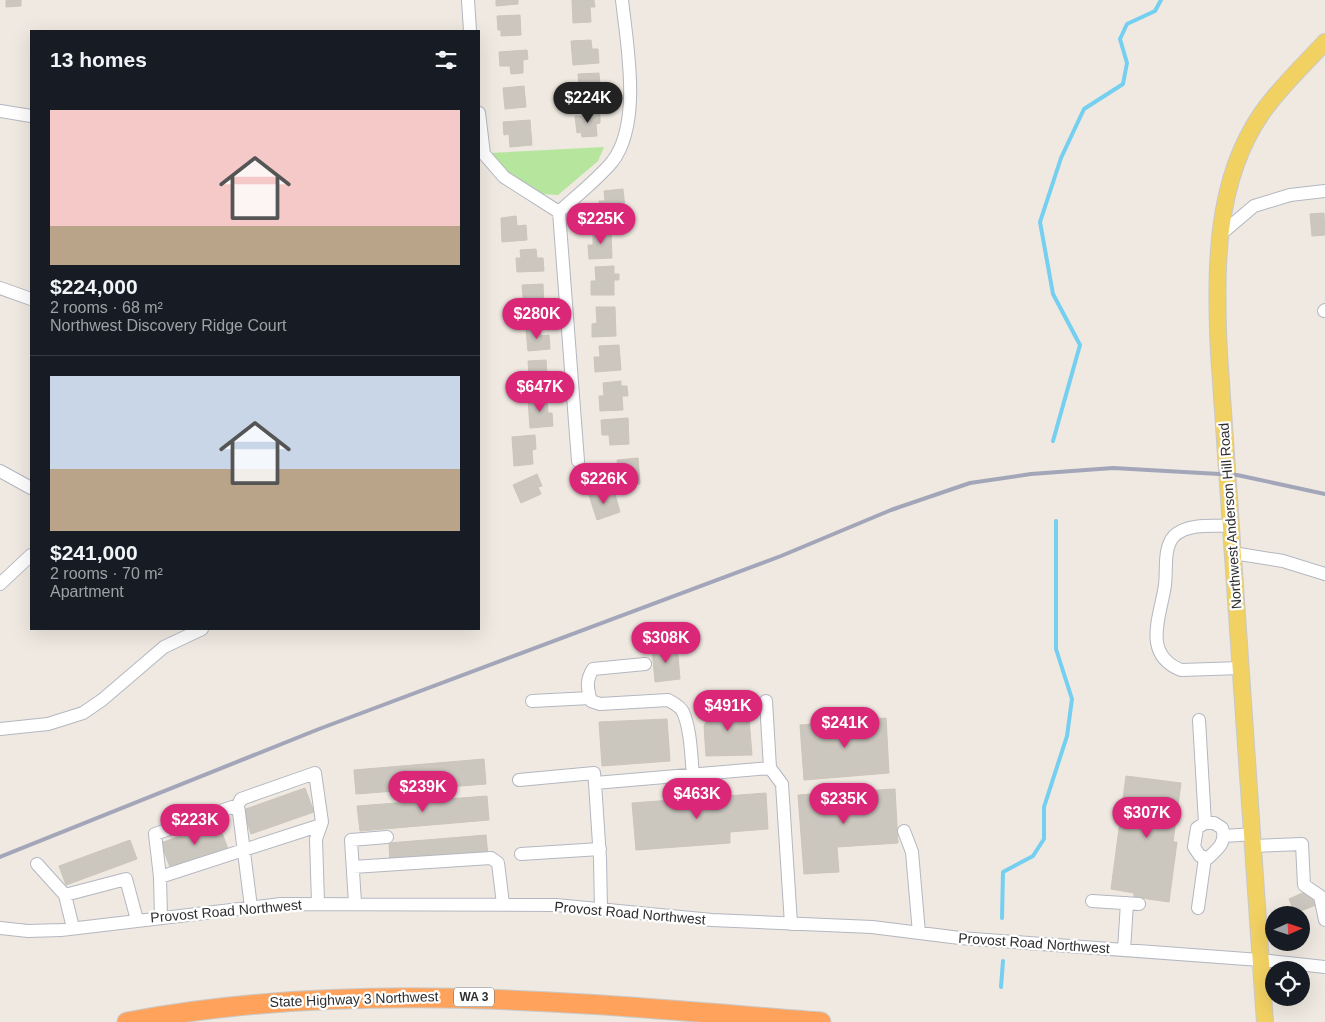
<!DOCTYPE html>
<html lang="en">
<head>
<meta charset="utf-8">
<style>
	body { margin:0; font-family:Arial,sans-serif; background:#20242c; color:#f1f3f6; height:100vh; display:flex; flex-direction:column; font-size:19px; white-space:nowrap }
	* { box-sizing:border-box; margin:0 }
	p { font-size:16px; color:#9ea1a6 }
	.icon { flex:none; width:28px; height:28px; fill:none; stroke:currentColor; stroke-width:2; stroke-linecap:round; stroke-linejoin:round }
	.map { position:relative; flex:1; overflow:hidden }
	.panel { position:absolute; left:30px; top:30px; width:450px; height:600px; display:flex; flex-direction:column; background:#171b24; border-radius:0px; box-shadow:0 5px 20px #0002 }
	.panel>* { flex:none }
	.needle { width:32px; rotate:87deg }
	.controls { position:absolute; left:1265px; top:906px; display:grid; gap:10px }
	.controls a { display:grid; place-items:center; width:45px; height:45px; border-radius:50%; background:#171b24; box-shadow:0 5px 20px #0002; font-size:25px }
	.price { position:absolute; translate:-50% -42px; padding:0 11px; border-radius:18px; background:#db2777; color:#fff; font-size:16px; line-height:32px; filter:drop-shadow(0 1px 2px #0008) }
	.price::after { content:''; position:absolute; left:50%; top:30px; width:15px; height:11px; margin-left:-8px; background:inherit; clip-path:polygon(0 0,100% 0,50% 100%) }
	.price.on { background:#222; color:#fff }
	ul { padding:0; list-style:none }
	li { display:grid; align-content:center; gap:10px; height:265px; padding:0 20px }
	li+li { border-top:1px solid #363941 }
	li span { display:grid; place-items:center; height:155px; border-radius:0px; color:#555 }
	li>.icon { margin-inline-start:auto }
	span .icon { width:90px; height:90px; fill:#fffc; stroke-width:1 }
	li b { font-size:21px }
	h2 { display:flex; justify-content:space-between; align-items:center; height:60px; padding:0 20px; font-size:21px }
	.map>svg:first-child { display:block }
</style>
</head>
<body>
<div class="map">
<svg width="1325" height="1022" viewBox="0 0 1325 1022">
	<rect width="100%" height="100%" fill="#efe9e1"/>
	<path fill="#b6e59e" d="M604 147 598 161 558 195 541 194 511 176 491 153Z"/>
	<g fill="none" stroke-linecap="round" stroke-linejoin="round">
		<path stroke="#75cff0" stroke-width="4" d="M1053 441 1080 345 1053 294 1040 222 1061 158 1084 109 1123 84 1127 63 1120 39 1127 24 1155 11 1161 0
			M1002 918 1003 872 1033 856 1044 839V807L1067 736 1072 699 1056 649V521
			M1001 987 1003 961"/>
	</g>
	<path fill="#cbc7bf" stroke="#cbc5ba" d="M6 0H21V6L6 7Z
		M496 0H518V4L496 6Z
		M572 0H594L595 7H590L591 22 573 23Z
		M520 15 521 35 501 36V30H498L497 16Z
		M591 40 592 49H598L599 63 573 65 571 41Z
		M527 50 528 59 523 60V73L511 74 510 66H500L499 52Z
		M599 73 601 97 580 99 578 74Z
		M524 86 526 107 505 109 503 88Z
		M600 111V123L596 124 597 136 582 137 581 132 577 133 575 116H585L584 112Z
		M530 120 532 145 510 147 509 134 504 135 503 122Z
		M623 189 626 217 601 219 599 201H605L604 191Z
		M1324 213 1325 235 1312 236 1310 214Z
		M516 216 517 226 526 225 527 240 502 242 501 218Z
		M593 230H611L612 258 589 259 588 245H593Z
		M536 249 537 258H543L544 271 517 272 516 258H521L520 250Z
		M614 266V274H619V280H614V295H591V281H596L595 267Z
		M543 284 544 309 524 310 522 285Z
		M596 307H615L616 336 592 337V324L597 323Z
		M540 327 541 336 549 335 550 349 528 351 526 329Z
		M619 345 621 370 595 372 594 357H600L599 346Z
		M546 360 547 375H552L553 389 530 390 528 361Z
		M621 381V386H627L628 396H622L623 410 600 411 599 396H604L603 383Z
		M547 398 548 413H552L553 426 530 428 528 399Z
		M628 418 629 444 610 445 609 435H602L601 420Z
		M535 435 536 449 532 450 533 464 514 466 512 437Z
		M638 458 640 484 619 485 617 460Z
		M537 474 542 486 538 487 541 494 521 503 513 485Z
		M603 490 604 497 615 494 620 512 597 520 589 495Z
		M677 645 680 679 655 682 652 648Z
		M748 706 752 755 706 756 704 726 713 707Z
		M886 718 889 773 804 780 800 725Z
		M667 719 670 761 602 766 599 722Z
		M484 759 486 784 356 794 354 770Z
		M1126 776 1181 783 1173 842H1177L1169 902 1134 897V893L1111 889Z
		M305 788 314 812 251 834 243 810Z
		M895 789 898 843 837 847 839 872 804 874 798 795Z
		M766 793 768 829 730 832V843L636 850 632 803Z
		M487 796 489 820 360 831 357 806Z
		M218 822 228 849 171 870 161 843Z
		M486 835 488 856 390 864 389 843Z
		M130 840 137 859 66 885 59 866Z
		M1309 890 1316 905 1295 913 1289 899Z"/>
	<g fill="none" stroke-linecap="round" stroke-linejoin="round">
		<g stroke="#b4b7c1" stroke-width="14">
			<path id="minor" d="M468 0 470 31
				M0 111 31 116
				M479 113 484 154 504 177 559 212
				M1221 234 1254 206 1290 195 1325 191
				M0 288 31 299
				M1324 311 1325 310
				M578 461 559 212C576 196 597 180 612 162 642 124 627 45 622 0
				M0 471 31 488
				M1230 526C1213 526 1188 523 1174 536 1163 548 1167 570 1165 585 1161 615 1141 654 1181 670L1241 668
				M1233 553 1283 561 1325 574
				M0 584 31 555
				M645 664 593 669C586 680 587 688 591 701L600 704 668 700C673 703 680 706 683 712 691 730 691 756 693 775
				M532 701 590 698
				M766 701 770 768 782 784 791 924
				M1199 720 1205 823
				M0 729 48 724 83 713 102 700 164 647 202 629
				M519 780 594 773 595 783
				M238 805 241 799 315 773 322 822 316 839 318 903
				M1205 823H1214L1222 828C1227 842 1218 849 1208 858L1200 856 1194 847 1197 828Z
				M904 831 912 852 919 933
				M1225 836 1253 834
				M1253 846 1302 844 1304 885 1320 896 1325 920
				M521 854 600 849
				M37 864 65 895 73 928
				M353 867 491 858 498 863 503 904
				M160 877 321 825
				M65 895 126 879 137 920
				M1092 901 1139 904
				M355 903 351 840 387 837
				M1198 908 1205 858
				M601 909 600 859 595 783 770 768
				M161 917 160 877 155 834 238 805 251 907
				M0 928 28 931 61 930 281 904 556 905 712 920 872 927 960 938 1260 960 1325 967
				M1124 950 1127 903"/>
		</g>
		<g stroke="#c9c9c9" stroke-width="18">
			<path id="major" d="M1265 1022 1219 353C1215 273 1214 182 1262 113 1280 87 1304 65 1325 42"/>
		</g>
		<g stroke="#c9c9c9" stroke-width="21">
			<path id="highway" d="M127 1022C357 978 590 1004 821 1022"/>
		</g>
		<use href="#minor" stroke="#fff" stroke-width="12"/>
		<use href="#major" stroke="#f2d163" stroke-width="16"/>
		<use href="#highway" stroke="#ffa35c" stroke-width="19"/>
		<path stroke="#a3a6b8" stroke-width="4" d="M0 857 319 729 781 556 891 510 970 483 1031 474 1113 468 1237 475 1325 494"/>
	</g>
	<g text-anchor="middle" stroke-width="4.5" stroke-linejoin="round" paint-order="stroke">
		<rect fill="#fff" stroke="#6d6d6d" stroke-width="1" x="454" y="987.5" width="40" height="19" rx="4"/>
		<g font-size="12" font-weight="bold" fill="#2e2e2e">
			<text x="474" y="1001">WA 3</text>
		</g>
		<g font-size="14" fill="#2e2e2e" stroke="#fff">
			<text transform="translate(1230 516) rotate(-94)" y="5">Northwest Anderson Hill Road</text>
			<text transform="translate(226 911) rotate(-5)" y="5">Provost Road Northwest</text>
			<text transform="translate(630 913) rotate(5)" y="5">Provost Road Northwest</text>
			<text transform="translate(1034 943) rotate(4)" y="5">Provost Road Northwest</text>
			<text transform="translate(354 999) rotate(-2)" y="5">State Highway 3 Northwest</text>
		</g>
	</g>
</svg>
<div class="controls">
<a><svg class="needle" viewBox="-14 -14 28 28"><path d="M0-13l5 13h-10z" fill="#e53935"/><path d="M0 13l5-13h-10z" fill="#9ea1a6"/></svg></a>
<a><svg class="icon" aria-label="locate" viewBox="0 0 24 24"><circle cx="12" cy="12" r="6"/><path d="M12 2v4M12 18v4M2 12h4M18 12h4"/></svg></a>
</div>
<b class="price on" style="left:588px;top:124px">$224K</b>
<b class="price" style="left:601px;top:245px">$225K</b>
<b class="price" style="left:537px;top:340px">$280K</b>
<b class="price" style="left:540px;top:413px">$647K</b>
<b class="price" style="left:604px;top:505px">$226K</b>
<b class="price" style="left:666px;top:664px">$308K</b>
<b class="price" style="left:728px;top:732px">$491K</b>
<b class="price" style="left:845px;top:749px">$241K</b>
<b class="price" style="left:423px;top:813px">$239K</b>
<b class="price" style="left:697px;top:820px">$463K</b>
<b class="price" style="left:844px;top:825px">$235K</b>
<b class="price" style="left:1147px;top:839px">$307K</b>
<b class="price" style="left:195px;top:846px">$223K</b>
<section class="panel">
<h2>13 homes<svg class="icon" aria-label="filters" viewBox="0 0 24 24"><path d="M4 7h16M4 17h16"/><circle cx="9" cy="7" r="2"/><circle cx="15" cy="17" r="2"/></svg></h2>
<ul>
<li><span style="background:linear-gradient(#f6c9c9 75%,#b9a48a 0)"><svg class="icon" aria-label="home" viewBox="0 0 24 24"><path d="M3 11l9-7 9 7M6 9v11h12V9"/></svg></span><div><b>$224,000</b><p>2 rooms · 68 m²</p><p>Northwest Discovery Ridge Court</p></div></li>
<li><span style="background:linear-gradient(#c9d6e8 60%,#b9a48a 0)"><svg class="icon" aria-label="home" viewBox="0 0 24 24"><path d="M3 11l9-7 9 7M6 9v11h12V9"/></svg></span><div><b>$241,000</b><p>2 rooms · 70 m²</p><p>Apartment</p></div></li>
</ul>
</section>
</div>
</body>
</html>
